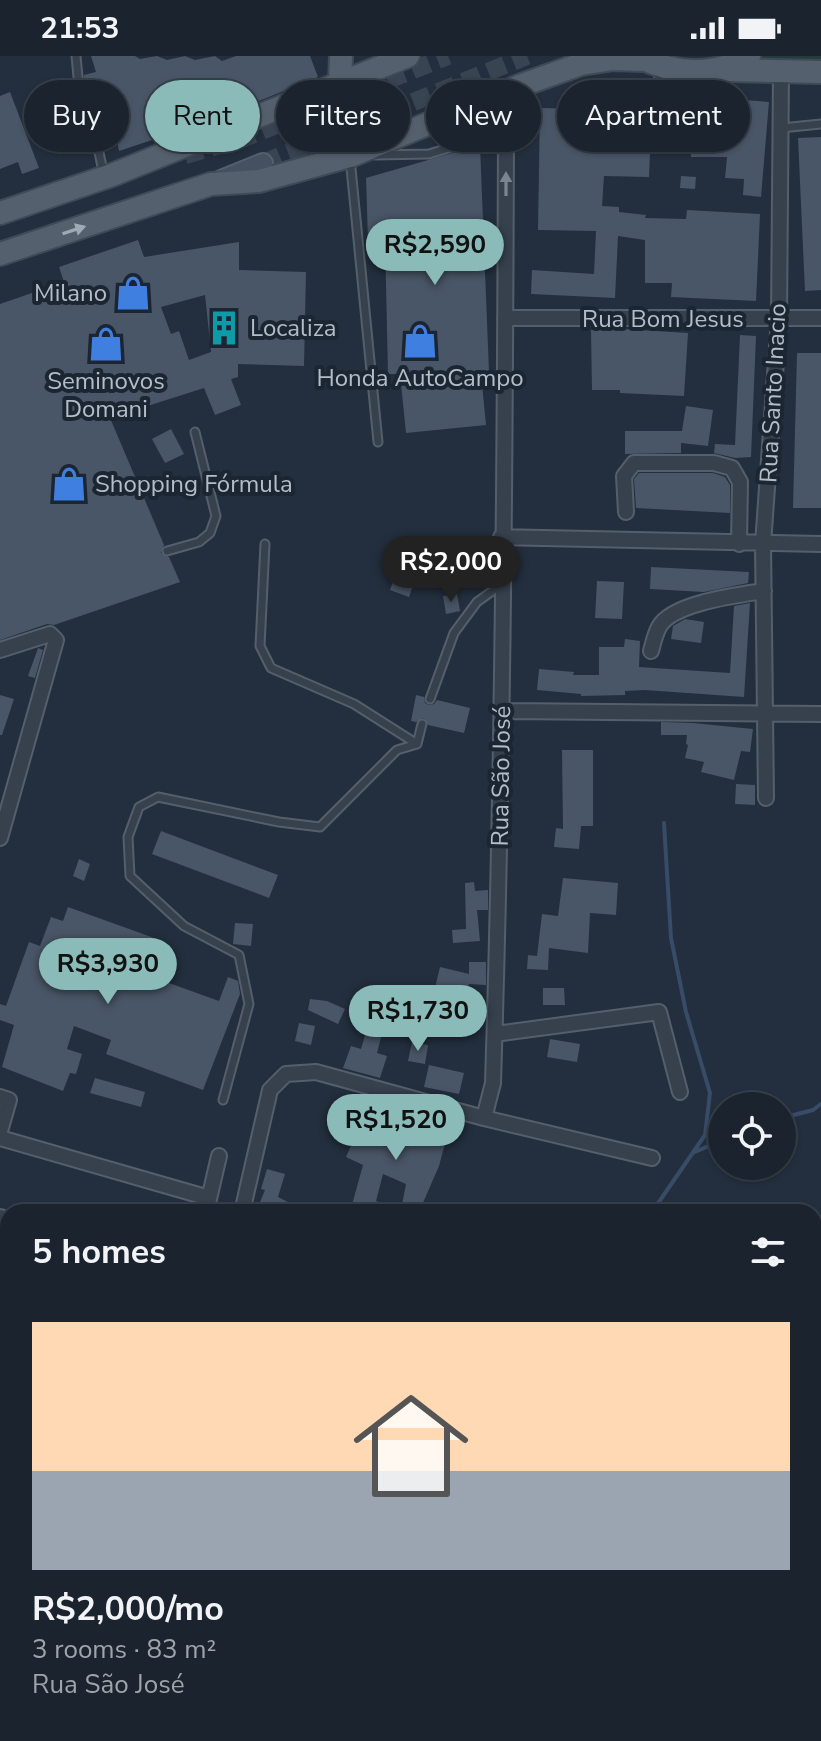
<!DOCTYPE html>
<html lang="en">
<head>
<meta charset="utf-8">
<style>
	body { margin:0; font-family:"Nunito Sans",sans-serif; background:#232b36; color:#f1f3f6; height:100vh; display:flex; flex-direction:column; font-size:30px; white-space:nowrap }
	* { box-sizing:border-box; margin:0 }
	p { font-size:26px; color:#9fa4aa }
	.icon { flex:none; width:44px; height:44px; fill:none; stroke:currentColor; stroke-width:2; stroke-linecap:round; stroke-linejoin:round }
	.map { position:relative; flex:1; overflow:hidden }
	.sheet { position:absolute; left:0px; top:1148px; width:822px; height:538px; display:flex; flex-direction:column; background:#1a232e; border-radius:24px 24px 0 0; box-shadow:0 2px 6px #0004,0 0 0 2px #38404a }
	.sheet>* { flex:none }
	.hud { position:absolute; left:24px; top:24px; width:774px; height:72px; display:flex; gap:16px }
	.controls { position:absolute; left:708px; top:1036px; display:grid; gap:16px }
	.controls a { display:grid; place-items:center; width:88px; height:88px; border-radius:50%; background:#1a232e; box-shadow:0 2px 6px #0004,0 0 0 2px #38404a; font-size:40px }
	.price { position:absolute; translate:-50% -68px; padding:0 18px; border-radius:28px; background:#8bbbb9; color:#111; font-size:26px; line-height:52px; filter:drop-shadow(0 2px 4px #0008) }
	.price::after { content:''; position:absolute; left:50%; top:48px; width:24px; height:18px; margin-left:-12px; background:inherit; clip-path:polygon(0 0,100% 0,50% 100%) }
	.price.current { background:#222; color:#fff }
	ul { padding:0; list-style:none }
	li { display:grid; align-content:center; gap:16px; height:424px; padding:0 32px }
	li span { display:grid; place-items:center; height:248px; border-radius:0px; color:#555 }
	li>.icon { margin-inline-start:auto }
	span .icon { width:144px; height:144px; fill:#fffc; stroke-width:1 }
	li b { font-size:34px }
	h2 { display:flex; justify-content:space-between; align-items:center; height:96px; padding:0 32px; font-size:34px }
	.chip { padding:0 28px; border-radius:36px; background:#1a232e; box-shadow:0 2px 6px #0004,0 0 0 2px #38404a; font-size:28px; line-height:72px }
	.chip.current { background:#8bbbb9; color:#111 }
	.status { display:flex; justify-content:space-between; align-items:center; height:56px; padding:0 40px; background:#1a232e; direction:ltr }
	.status svg { height:22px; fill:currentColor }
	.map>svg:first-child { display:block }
</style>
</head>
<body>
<div class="status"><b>21:53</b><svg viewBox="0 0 49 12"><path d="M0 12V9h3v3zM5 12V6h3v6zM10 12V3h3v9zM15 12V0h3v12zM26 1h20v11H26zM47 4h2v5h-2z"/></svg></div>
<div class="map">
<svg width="821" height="1685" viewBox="0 0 821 1685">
	<rect width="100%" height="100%" fill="#232f3e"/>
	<path fill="#253c3f" d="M761 0H821V6L752 5Z"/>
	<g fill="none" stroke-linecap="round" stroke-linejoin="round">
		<path stroke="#384c67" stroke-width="4" d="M782 1062 813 1054 821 1048
			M695 1096 722 1084
			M652 1156 705 1079 710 1037 686 956 671 882 664 767
			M308 1685 316 1678"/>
	</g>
	<path fill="#495667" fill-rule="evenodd" d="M91 0H135L140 3 157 0 167 4 185 0 195 4 215 0 222 5 236 0H310L318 21 212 64 119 95 116 80 103 85 95 81 91 89 76 93 55 28 72 23 79 27 84 24V19L96 16Z
		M10 36 39 112 22 118 18 106 0 113V40Z
		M730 43 769 46 761 141 743 139 744 123 725 122 727 101H691V84L697 79 691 69 665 67V46H706V71L700 75 701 82 705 86 728 87Z
		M596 44 652 46 649 121 604 120 602 150 619 151V156L646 159 645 162 686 163 687 154 760 158 756 245 671 241 672 227H645V184L618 180 615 242 531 238 532 214 594 218 596 175 538 174 540 52 596 53Z
		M821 81V234L805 235 798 82Z
		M480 89 489 316V327L482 328 486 369 406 377 400 318H388L385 184H368L366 122Z
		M681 120 696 121 695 133 680 132Z
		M138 184 144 201 239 186V214L306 216 304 310 238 308V321L231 323 241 349 215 359 204 332 110 362 164 489 161 497 169 501 180 526 54 569 47 568 0 584V248L64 226 59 211ZM205 239 211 296 189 304 179 275 171 278 161 251Z
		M623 273 688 277 684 340 620 337V334H592L591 274Z
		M740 279 756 280 751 401 735 402 714 397 715 388 735 389Z
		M797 297H821V452H793Z
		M686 350 713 354 708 390 681 387V397L625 398V375H682Z
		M171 373 184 398 165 407 152 383Z
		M639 417H713L725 421 730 429V457L636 452 634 423Z
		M651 511 749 516 748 527 704 536 650 533Z
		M396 517 415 524 409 541 390 534Z
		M597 525 624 526 622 563 595 562Z
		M457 538 460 555 446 558 443 540Z
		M750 547 744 641 645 634 625 635V639L581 640V638L537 634 539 613 574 616 573 619H599V591H624L625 583 640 585 639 611 730 617 734 550Z
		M685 563 704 566 701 587 671 583 673 570Z
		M38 592 43 594 35 622 28 620Z
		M0 639 14 643 2 679H0Z
		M416 639 424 641 425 647 429 649 434 648 437 644 470 652 464 677 428 669 423 662 416 666 411 665Z
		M661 666 693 667 753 673 750 696 741 695 734 724 701 716 704 706 685 702 688 689 686 688 687 679H661Z
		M562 694H593V770H581L579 793 554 791 556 772 563 773Z
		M736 728 755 729V749L735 748Z
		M161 775 278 819 269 842 152 798Z
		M79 803 90 808 84 825 73 820Z
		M563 822 618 827 616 859 590 857 588 897 549 892 548 914 527 913 528 899 537 900 542 858 558 860Z
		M474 826 475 835 488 834V854H477L480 885 453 887 452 874 466 873 465 827Z
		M68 851 157 883 144 918 219 945 228 921 238 925 240 938 203 1034 106 998 111 984 74 970 67 993 82 998 76 1018 70 1017 63 1035 2 1011 14 969 0 964V948L6 950 29 886 40 890 51 861 63 865Z
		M235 867 253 868 251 890 233 888Z
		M469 906H486V929L469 928 462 956 431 948 440 911 469 918Z
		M543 932H564L565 949H543Z
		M310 943 327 945 345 953 338 968 308 954Z
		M299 967 315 970 311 989 295 985Z
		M367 973 382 978 377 997 387 1000 380 1022 343 1012 351 990 361 993Z
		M550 983 580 988 577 1006 547 1001Z
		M412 986 428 989 425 1008 408 1005Z
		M429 1009 464 1017 459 1038 424 1031Z
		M95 1022 145 1036 141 1051 90 1037Z
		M376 1051 407 1064 409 1059 449 1072 439 1110 419 1156H350L363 1109 346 1101 359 1071 366 1074ZM383 1118 406 1128 401 1154 376 1145Z
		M267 1113 285 1118 278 1141 288 1146 284 1156H256L265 1134 261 1133Z"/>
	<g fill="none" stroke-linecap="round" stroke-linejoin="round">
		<path stroke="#394453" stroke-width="18" stroke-dasharray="18 9" stroke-linecap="butt" d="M185 99 244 82 448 0
			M263 107 527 0"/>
		<g stroke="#555f6b" stroke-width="11">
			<path id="lane" d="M76 0 78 21
				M659 12 658 71 669 78H691
				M781 72 821 68
				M706 78 712 75 717 64 718 17
				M97 87 104 120
				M376 99 429 98 506 74
				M350 102 378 386
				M265 488 260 590 271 612 354 648 417 688
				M167 495 199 486 210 477 216 460 195 376
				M430 643 454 577 477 546 502 528
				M223 1044 249 948 239 899 184 870 130 820 128 781 139 751 158 741 279 766 320 771 397 694 417 688 422 668
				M0 1448 8 1436
				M0 1609 8 1623
				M0 1685 8 1654
				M359 1685 364 1678"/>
		</g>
		<g stroke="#555f6b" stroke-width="18">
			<path id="street" d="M505 262H821
				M626 456 624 420 634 407H714L732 412 740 426 739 488
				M501 481 821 488
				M0 594 50 578 56 584 0 782
				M651 595C653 588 655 578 659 571 672 547 738 539 764 535
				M503 655 821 658
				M766 742 763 488 779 263 781 16
				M495 978 659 956 680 1036
				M0 1041 9 1044 0 1075
				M484 1062 652 1102
				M0 1082 209 1142
				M206 1156 219 1100
				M242 1156 270 1034 286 1018 316 1016 484 1062 493 1027C503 709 505 392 506 74L522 29
				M0 1161 8 1163
				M0 1243 8 1246
				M814 1291 821 1297
				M0 1326 8 1328
				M0 1394 8 1398
				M814 1448 821 1438
				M577 1678 592 1685
				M632 1685 637 1678"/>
		</g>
		<g stroke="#555f6b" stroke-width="22">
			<path id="secondary" d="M221 124 263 107"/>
		</g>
		<g stroke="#404a56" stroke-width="26">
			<path id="primary" d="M637 0C672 18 714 22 749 0
				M727 14 821 16
				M340 28 341 0
				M0 157 112 119 408 0
				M0 198 211 128 259 125 350 100 522 29 581 8 613 3 645 4"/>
		</g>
		<use href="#lane" stroke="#37414e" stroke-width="7"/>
		<use href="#street" stroke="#37414e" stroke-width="14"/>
		<use href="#secondary" stroke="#455061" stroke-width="18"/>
		<use href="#primary" stroke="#55606e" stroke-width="22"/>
	</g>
	<defs><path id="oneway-solid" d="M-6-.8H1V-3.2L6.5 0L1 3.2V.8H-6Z" transform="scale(2)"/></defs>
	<use fill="#7b8592" href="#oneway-solid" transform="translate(506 128) rotate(-90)"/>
	<use fill="#a0aab7" href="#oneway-solid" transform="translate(74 174) rotate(-18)"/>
	<defs>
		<g id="shop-bare" transform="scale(2.76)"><path d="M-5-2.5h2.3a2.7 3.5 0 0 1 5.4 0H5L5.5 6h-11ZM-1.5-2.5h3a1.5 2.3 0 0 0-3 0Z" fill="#3f7fe0" stroke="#1c2632" stroke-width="2.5" paint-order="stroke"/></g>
		<g id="building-bare" transform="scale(2.76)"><path d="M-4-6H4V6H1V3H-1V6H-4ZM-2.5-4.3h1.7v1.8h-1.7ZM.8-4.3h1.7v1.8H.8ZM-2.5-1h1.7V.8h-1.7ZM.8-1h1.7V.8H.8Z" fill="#0f9aa8" stroke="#1c2632" stroke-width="2.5" paint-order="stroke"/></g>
	</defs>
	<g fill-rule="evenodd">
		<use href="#shop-bare" x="133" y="237"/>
		<use href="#building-bare" x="224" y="272"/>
		<use href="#shop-bare" x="420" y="285"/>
		<use href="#shop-bare" x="106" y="288"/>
		<use href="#shop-bare" x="69" y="428"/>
	</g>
	<g text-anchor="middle" stroke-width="8" stroke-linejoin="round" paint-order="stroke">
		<g font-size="24" fill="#b3bcc9" stroke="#1c2632" text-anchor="start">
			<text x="107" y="245" text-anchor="end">Milano</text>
			<text x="250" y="280">Localiza</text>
			<text x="420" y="330" text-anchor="middle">Honda AutoCampo</text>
			<text x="106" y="333" text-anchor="middle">Seminovos<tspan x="106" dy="28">Domani</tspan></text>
			<text x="95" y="436">Shopping Fórmula</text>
		</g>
		<g font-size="24" fill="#b3bcc9" stroke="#1c2632">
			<text x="663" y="271">Rua Bom Jesus</text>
			<text transform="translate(773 337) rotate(-87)" y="8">Rua Santo Inacio</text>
			<text transform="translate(501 720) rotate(-89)" y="8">Rua São José</text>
		</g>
	</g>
</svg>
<div class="controls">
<a><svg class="icon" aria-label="locate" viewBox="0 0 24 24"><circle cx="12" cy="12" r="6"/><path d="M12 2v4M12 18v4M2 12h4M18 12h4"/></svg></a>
</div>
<b class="price" style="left:435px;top:231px">R$2,590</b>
<b class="price current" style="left:451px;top:548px">R$2,000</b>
<b class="price" style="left:108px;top:950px">R$3,930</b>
<b class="price" style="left:418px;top:997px">R$1,730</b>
<b class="price" style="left:396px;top:1106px">R$1,520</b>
<div class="hud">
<a class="chip">Buy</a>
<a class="chip current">Rent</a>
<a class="chip">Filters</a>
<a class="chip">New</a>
<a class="chip">Apartment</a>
</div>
<section class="sheet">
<h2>5 homes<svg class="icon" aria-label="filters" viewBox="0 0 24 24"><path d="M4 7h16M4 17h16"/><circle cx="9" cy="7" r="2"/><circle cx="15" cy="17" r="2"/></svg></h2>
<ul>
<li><span style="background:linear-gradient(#ffd9b3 60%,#9aa5b1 0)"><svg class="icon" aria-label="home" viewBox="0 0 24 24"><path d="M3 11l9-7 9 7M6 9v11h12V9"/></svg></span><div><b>R$2,000/mo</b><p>3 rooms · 83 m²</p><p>Rua São José</p></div></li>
</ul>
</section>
</div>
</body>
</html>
